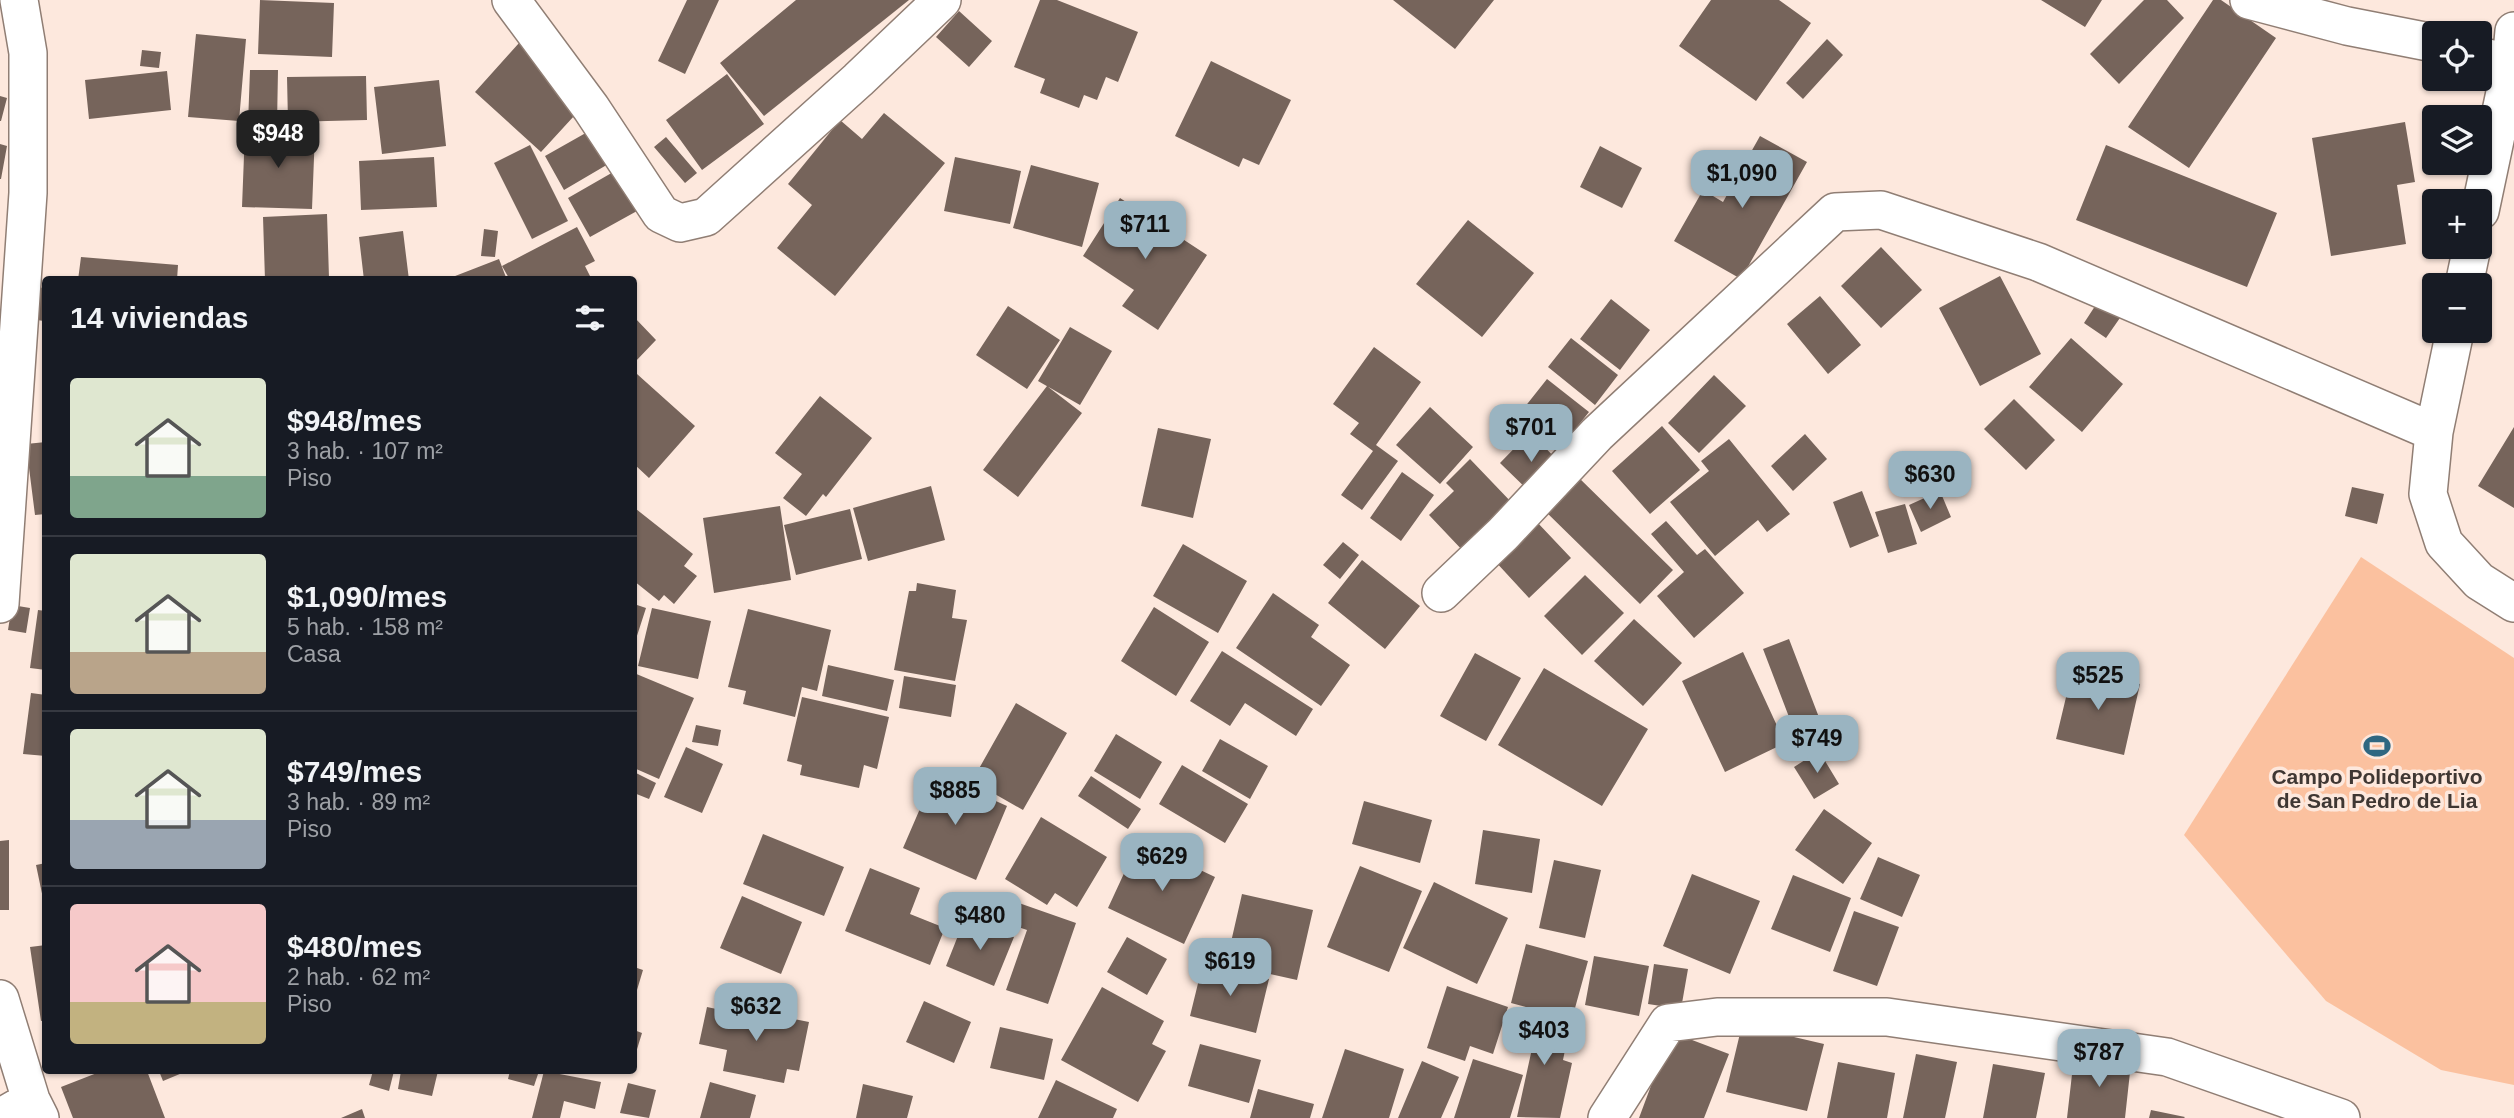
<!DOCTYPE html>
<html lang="es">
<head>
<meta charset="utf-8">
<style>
	body { margin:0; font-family:Helvetica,sans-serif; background:#20242c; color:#f1f3f6; height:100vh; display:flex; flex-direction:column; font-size:26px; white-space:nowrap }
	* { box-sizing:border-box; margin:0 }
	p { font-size:23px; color:#9ea1a6 }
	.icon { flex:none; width:38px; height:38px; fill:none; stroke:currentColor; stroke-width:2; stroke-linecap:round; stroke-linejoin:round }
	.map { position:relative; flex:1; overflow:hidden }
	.side { position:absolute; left:42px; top:276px; width:595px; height:798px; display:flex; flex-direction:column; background:#171b24; border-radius:7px; box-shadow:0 2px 5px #0004 }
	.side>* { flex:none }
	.buttons { position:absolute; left:2422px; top:21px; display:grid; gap:14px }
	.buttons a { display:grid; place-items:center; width:70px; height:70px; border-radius:7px; background:#171b24; box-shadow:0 2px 5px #0004; font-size:35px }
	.price { position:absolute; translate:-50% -60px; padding:0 16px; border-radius:14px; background:#9ab4c1; color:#111; font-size:23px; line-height:46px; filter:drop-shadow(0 2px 4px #0008) }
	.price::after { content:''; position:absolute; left:50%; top:42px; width:21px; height:16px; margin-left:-10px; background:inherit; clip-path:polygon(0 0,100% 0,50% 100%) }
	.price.current { background:#222; color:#fff }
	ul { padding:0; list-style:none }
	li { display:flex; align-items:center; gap:21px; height:175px; padding:0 28px }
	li+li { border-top:2px solid #363941 }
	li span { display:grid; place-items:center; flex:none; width:196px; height:140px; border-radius:7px; color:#555 }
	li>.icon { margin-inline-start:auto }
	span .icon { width:84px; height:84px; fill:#fffc; stroke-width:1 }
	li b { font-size:30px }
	h2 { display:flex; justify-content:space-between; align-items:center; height:84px; padding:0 28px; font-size:30px }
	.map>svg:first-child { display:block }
</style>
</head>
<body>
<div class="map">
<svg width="2514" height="1118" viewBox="0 0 2514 1118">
	<rect width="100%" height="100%" fill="#fde8dd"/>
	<path fill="#fbc19f" d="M2361 557 2514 658V1085L2441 1070 2326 1001 2184 835Z"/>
	<path fill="#76645b" d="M260 0 334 3 332 57 258 54Z
		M687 0H719L685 74 658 61Z
		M796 0H909L764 116 720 63Z
		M1040 0H1057L1138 32 1118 82 1106 77 1097 100 1084 95 1079 108 1040 93 1045 79 1014 67Z
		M1393 0H1494L1455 49Z
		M1711 0H1779L1811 23 1756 101 1679 46Z
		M2041 0H2102L2085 27Z
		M2144 0H2167L2184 18 2119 84 2090 54Z
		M2213 0H2221L2276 38 2189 168 2128 127Z
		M959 11 992 41 969 67 936 37Z
		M196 34 246 39 239 121 188 117Z
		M1827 39 1843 55 1803 99 1786 83Z
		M519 43 585 104 541 152 475 92Z
		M142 50 161 52 159 68 140 66Z
		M1211 61 1291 100 1259 165 1243 158 1239 167 1175 136Z
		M250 70H278L277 124H248Z
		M167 71 171 110 89 119 85 80Z
		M727 74 764 124 702 170 666 120Z
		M366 76 367 120 288 122 287 77Z
		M439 80 446 146 382 154 374 87Z
		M0 96 7 98 1 121H0Z
		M884 113 945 163 835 296 777 248 812 205 788 184 840 120 862 139Z
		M2405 122 2415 182 2397 185 2406 244 2331 256 2312 138Z
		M245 130 315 132 312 209 242 207Z
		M591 130 610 163 564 190 545 156Z
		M1760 136 1807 162 1741 279 1674 241 1703 190 1723 202Z
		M666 137 697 173 685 183 654 147Z
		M0 144 7 146 1 179H0Z
		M530 145 568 221 532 239 494 163Z
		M2106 145 2277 213 2247 287 2076 220Z
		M1600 146 1642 168 1622 208 1580 187Z
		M434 157 437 207 361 210 359 161Z
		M955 157 1021 171 1010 224 944 211Z
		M1031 165 1099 183 1082 247 1013 228Z
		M615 171 637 211 590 237 568 198Z
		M1120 198 1207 255 1158 330 1122 306 1134 290 1083 256Z
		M327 214 329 278 265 280 263 217Z
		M1468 220 1534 273 1482 337 1416 284Z
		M577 227 595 261 585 266 592 280H510L502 266Z
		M484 229 498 231 495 257 481 256Z
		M403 231 409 280H364L359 237Z
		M1881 247 1922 290 1881 328 1841 286Z
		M81 257 178 265 177 280H78Z
		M499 259 507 280H451L450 278Z
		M2000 276 2041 354 1980 386 1939 308Z
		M33 287 46 288 44 321 30 319Z
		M1820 296 1861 345 1828 374 1787 324Z
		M1611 299 1650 330 1620 370 1580 339Z
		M2099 300 2122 315 2106 338 2084 323Z
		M1008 306 1060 340 1027 389 976 355Z
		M634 317 656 340 634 363Z
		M1070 327 1112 351 1080 405 1038 381Z
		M1571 338 1618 375 1595 405 1548 367Z
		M2071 338 2123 384 2082 432 2029 387Z
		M1374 347 1421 382 1376 445 1398 461 1362 510 1341 495 1373 451 1350 434 1359 423 1333 404Z
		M637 374 695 426 649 478 634 464V377Z
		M1714 375 1746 406 1699 453 1668 423Z
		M1547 379 1589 412 1562 446 1520 413Z
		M1047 386 1082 413 1018 497 983 470Z
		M820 396 872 438 826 497 823 494 806 516 783 498 802 474 775 453Z
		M2014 399 2055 440 2026 470 1984 429Z
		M1430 407 1473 447 1440 484 1396 445Z
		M1662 426 1700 470 1650 514 1612 471Z
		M2514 427V508L2478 486Z
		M1158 428 1211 439 1193 518 1141 506Z
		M1530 432 1562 465 1533 495 1500 463Z
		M1805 434 1827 459 1793 491 1771 466Z
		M1729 439 1790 514 1767 532 1758 520 1715 556 1670 502 1709 471 1701 461Z
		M46 442V514L35 515 26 444Z
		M1470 459 1514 505 1465 553 1429 515 1454 491 1446 483Z
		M1402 472 1434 495 1401 541 1370 518Z
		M1576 475 1673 570 1640 604 1543 509Z
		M931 486 945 540 868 561 853 508Z
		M2352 487 2384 494 2377 524 2345 516Z
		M1862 491 1879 536 1850 548 1833 502Z
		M1940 491 1951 517 1921 532 1909 505Z
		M1905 504 1917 544 1888 553 1875 512Z
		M780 506 791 580 714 593 703 518Z
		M636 509 693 554 684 566 697 576 674 604 664 595 659 601 634 581V512Z
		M850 509 862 559 796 575 784 525Z
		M1536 521 1571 558 1529 598 1494 560Z
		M1666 521 1697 555 1705 549 1744 593 1694 638 1657 596 1684 572 1651 534Z
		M1343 542 1359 555 1340 579 1323 565Z
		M1183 544 1247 581 1218 633 1153 596Z
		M1362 560 1420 606 1385 649 1328 603Z
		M1585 575 1624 613 1582 655 1544 616Z
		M917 583 956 590 952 618 967 620 955 681 894 670 909 591H916Z
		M1273 593 1319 625 1311 637 1350 665 1321 706 1236 648Z
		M634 604 646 608 634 645Z
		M12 605 30 608 26 633 8 630Z
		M1154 607 1209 642 1176 696 1121 661Z
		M652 608 711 621 698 679 638 666Z
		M748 609 831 630 817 691 802 687 795 717 743 704 746 691 728 687Z
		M38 610 46 611V670L30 668Z
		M1634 619 1682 663 1643 706 1594 661Z
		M1789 639 1820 720 1794 730 1763 649Z
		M1222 651 1313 709 1296 736 1245 703 1230 726 1190 701Z
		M1743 652 1785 743 1725 772 1682 681Z
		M1475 653 1521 678 1486 741 1440 716Z
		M828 665 894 680 887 711 822 696Z
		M1544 668 1648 729 1602 806 1498 745Z
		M2073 668 2140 684 2124 755 2056 739Z
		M634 673 694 698 659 779 634 768Z
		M904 676 956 685 951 717 899 708Z
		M31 693 46 695V756L23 754Z
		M802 697 889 717 877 769 864 765 859 788 800 775 802 765 787 761Z
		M1016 703 1067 733 1023 810 972 781Z
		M696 725 721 730 718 746 692 742Z
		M1116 734 1162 762 1140 799 1094 771Z
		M1220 739 1268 766 1250 799 1202 771Z
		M686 747 723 764 702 813 664 797Z
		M1819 751 1839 784 1814 799 1794 767Z
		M1182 765 1248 804 1225 843 1159 804Z
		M634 772 656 783 649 799 634 793Z
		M935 774 1007 806 976 880 903 848Z
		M1091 776 1141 809 1128 829 1078 796Z
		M1364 801 1432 820 1420 863 1352 844Z
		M1824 809 1872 843 1843 884 1795 850Z
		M1041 817 1107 857 1077 907 1055 893 1047 905 1005 879Z
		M1483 830 1540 839 1532 893 1475 884Z
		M763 834 844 867 824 916 743 884Z
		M9 840V910H0V841Z
		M1139 841 1215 877 1184 944 1108 908Z
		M1878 857 1920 875 1902 917 1860 899Z
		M1554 860 1601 870 1585 938 1539 928Z
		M46 863V903H44L36 865Z
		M1360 866 1422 891 1389 972 1327 947Z
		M870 868 920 888 910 914 945 928 930 965 845 931Z
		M1692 874 1760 901 1730 974 1663 946Z
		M1793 875 1851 898 1830 952 1771 929Z
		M1434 882 1508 918 1477 984 1403 948Z
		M1242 894 1313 910 1297 980 1226 964Z
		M742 896 802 922 781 974 720 948Z
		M999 896 1076 923 1048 1004 1006 990 1027 930 991 918Z
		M1854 911 1899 927 1877 986 1833 971Z
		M965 918 1014 937 994 986 946 966Z
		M1127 937 1167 959 1147 995 1107 972Z
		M1526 944 1588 961 1572 1019 1511 1003Z
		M46 945V1020L41 1021 30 947Z
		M1594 956 1649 966 1639 1016 1585 1005Z
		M1203 963 1269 979 1256 1033 1190 1016Z
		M1654 964 1688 969 1681 1009 1648 1004Z
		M634 967 643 970 634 1000Z
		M1447 986 1508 1007 1493 1054 1470 1046 1465 1061 1427 1048Z
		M1102 987 1164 1021 1152 1044 1166 1051 1138 1102 1061 1060Z
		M924 1001 971 1022 954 1063 906 1042Z
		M707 1007 763 1019 764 1013 809 1022 799 1071 787 1069 784 1083 723 1071 727 1050 699 1044Z
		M1512 1012 1570 1025 1563 1060 1572 1063 1560 1118 1517 1117 1535 1035 1508 1030Z
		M1742 1025 1824 1044 1807 1111 1726 1092Z
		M1000 1027 1053 1039 1044 1080 990 1068Z
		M634 1030 642 1033 634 1059Z
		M1671 1032 1729 1054 1704 1118H1639Z
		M1200 1044 1261 1060 1249 1103 1188 1086Z
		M1345 1049 1404 1069 1389 1118H1322Z
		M1916 1054 1957 1062 1945 1118H1903Z
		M2074 1057 2131 1063 2125 1118H2067Z
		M1473 1059 1523 1075 1510 1118H1454Z
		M1422 1061 1459 1077 1441 1118H1398Z
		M1838 1062 1895 1073 1887 1118H1827Z
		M1993 1064 2045 1073 2036 1118H1983Z
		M102 1071H147L165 1118H73L61 1087Z
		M159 1071H187L163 1081Z
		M373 1071H394L389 1091 369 1085Z
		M401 1071H438L432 1096 398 1089Z
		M510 1071H539L534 1086 508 1079Z
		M544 1071 601 1082 595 1109 564 1101 560 1118H532Z
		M1056 1080 1117 1109 1113 1118H1038Z
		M710 1082 756 1095 750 1118H700Z
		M628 1083 656 1090 649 1118 620 1113Z
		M863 1084 913 1096 907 1118H856Z
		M1258 1089 1314 1104 1310 1118H1250Z
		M362 1109 365 1118H341Z
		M2151 1110 2185 1117 2184 1118H2149Z"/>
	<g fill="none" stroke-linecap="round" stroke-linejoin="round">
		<g stroke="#907e74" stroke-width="40">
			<path id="minor" d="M511 0 591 108 661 214 680 223 706 217 858 80 942 0
				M2249 0 2347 26 2434 43
				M2480 56 2511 64
				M2480 211 2511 64 2514 31
				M2464 285 2472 247
				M2455 331 2434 432 2428 494 2444 543 2479 581 2514 603
				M1441 593 1503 534 1597 434 1835 212 1881 210 2038 262 2434 432
				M0 604 28 193V53L19 0
				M0 999 31 1100 40 1118
				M0 1118 31 1100
				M1607 1118 1668 1023 1717 1017H1887L2167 1057 2341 1118"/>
		</g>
		<use href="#minor" stroke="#fff" stroke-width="37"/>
	</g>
	<defs>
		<g id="stadium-bare" transform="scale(2.1)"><path d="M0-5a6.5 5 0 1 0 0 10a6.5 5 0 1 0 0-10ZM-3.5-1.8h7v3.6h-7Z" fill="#2f6781" stroke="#fde8dd" stroke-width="2.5" paint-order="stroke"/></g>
	</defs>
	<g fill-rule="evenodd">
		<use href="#stadium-bare" x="2377" y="746"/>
	</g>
	<g text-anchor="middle" stroke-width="7" stroke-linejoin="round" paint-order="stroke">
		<g font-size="21" font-weight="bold" fill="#3f3733" stroke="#fde8dd">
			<text x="2377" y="784">Campo Polideportivo<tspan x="2377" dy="24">de San Pedro de Lia</tspan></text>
		</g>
	</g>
</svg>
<div class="buttons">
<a><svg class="icon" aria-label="locate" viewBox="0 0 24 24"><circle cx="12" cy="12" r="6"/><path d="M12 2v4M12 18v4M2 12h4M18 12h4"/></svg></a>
<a><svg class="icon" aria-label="layers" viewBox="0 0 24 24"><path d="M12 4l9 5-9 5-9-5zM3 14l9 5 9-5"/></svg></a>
<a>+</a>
<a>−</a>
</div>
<b class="price current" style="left:278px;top:170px">$948</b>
<b class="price" style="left:1742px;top:210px">$1,090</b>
<b class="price" style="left:1145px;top:261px">$711</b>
<b class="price" style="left:1531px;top:464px">$701</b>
<b class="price" style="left:1930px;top:511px">$630</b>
<b class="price" style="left:2098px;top:712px">$525</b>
<b class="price" style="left:1817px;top:775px">$749</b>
<b class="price" style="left:955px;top:827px">$885</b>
<b class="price" style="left:1162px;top:893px">$629</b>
<b class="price" style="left:980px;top:952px">$480</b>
<b class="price" style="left:1230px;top:998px">$619</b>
<b class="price" style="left:756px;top:1043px">$632</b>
<b class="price" style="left:1544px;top:1067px">$403</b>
<b class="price" style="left:2099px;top:1089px">$787</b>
<section class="side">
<h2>14 viviendas<svg class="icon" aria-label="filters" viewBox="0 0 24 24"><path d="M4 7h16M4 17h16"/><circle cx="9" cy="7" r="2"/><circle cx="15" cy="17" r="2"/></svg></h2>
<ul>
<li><span style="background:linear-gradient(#dfe7d0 70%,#7fa58c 0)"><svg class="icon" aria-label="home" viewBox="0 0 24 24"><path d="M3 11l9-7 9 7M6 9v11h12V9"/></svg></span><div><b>$948/mes</b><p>3 hab. · 107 m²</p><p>Piso</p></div></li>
<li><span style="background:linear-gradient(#dfe7d0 70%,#b9a48a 0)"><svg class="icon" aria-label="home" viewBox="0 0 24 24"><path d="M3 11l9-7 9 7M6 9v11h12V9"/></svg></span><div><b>$1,090/mes</b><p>5 hab. · 158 m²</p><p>Casa</p></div></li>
<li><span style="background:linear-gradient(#dfe7d0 65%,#9aa5b1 0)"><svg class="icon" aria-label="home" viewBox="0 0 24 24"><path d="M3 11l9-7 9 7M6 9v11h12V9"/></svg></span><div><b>$749/mes</b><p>3 hab. · 89 m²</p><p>Piso</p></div></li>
<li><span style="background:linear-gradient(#f6c9c9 70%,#c2b280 0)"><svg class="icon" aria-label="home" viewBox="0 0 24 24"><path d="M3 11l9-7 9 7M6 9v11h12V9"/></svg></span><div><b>$480/mes</b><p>2 hab. · 62 m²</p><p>Piso</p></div></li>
</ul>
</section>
</div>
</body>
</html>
